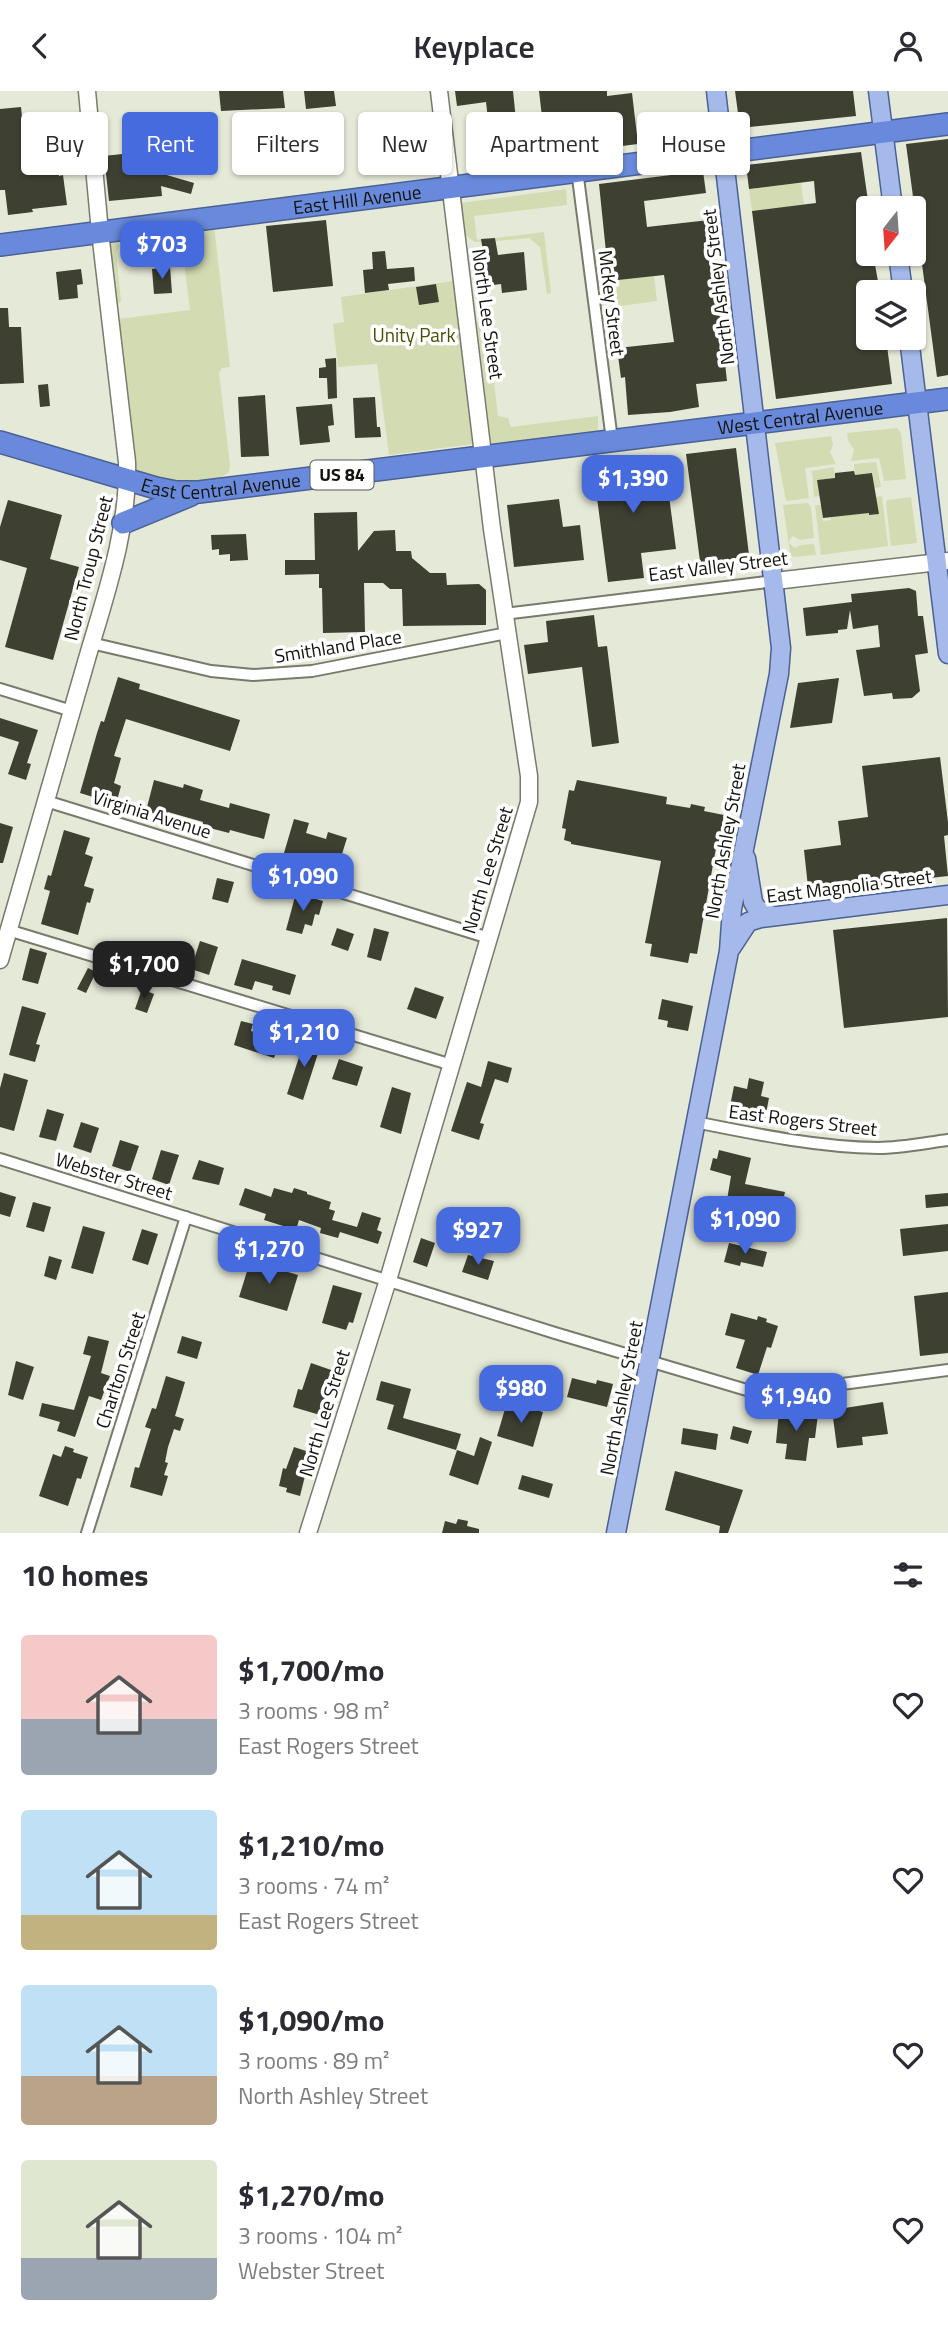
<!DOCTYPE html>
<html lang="en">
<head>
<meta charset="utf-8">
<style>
	body { margin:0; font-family:"Titillium Web",sans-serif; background:#f2f2f3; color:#2b2b33; height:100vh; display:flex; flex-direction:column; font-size:26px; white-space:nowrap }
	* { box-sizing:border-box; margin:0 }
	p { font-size:23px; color:#7c7c81 }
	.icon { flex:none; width:38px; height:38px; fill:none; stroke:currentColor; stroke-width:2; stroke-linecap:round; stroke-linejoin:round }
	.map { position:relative; height:1442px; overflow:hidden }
	.side { display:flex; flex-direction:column; background:#fff; flex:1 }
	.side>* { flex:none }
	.top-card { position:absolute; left:21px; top:21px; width:906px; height:63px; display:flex; gap:14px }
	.needle { width:46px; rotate:197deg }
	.buttons { position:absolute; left:856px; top:105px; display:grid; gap:14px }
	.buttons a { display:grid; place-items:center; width:70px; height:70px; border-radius:7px; background:#fff; box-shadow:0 2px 5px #0004; font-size:35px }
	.price { position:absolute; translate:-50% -60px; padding:0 16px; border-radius:14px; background:#456bde; color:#fff; font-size:23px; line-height:46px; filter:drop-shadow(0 2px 4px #0008) }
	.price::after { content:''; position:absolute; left:50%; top:42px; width:21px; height:16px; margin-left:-10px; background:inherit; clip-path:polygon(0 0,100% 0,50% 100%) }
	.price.on { background:#222; color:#fff }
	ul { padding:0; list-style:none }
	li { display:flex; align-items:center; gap:21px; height:175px; padding:0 21px }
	li span { display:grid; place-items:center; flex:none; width:196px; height:140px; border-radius:7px; color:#555 }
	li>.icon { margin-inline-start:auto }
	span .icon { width:84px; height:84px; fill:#fffc; stroke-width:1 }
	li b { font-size:30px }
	h2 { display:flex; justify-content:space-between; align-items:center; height:84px; padding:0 21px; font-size:30px }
	.pill { padding:0 24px; border-radius:7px; background:#fff; box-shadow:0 2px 5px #0004; font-size:24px; line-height:63px }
	.pill.on { background:#456bde; color:#fff }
	header { display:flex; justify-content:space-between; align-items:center; height:91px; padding:0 21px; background:#fff; font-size:32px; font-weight:600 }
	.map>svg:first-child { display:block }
</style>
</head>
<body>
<header><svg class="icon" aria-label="back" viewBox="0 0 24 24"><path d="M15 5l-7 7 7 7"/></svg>Keyplace<svg class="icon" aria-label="person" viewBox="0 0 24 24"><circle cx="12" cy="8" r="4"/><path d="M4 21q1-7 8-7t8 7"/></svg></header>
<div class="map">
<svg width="948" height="1442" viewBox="0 0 948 1442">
	<rect width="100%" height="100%" fill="#e5e9d7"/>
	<path fill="#d3dbb2" d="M801 92 804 114 752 120 749 98Z
		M566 98 567 114 474 125 477 149 481 148 482 151H475L465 144 461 112Z
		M214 134 230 276 222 277 219 282 230 374 229 381C207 399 166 391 141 384L134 373 118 228 190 219 180 139Z
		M544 141 551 202 547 203 540 156 529 147 496 150 495 147Z
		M115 148 119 155 116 163 121 210 118 213 115 212 109 151Z
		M654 185 657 210 613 216 609 190Z
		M453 190 473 353 389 364 377 273 338 276 333 233 344 231 341 206Z
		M482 223H486L498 325 508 327 511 336 598 325V338L595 340 500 353H494L491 351 477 232Z
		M897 337 901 342 906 388 884 390 879 367 851 370 854 359 848 349 847 342Z
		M831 345 833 354 830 361 836 373 805 377 809 407 786 410 775 352Z
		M876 371 881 396 874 397 873 382 855 385 854 373Z
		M834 376 835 387 817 389 820 405 814 406 812 380Z
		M882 405 888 455 821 464 815 414H822L823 430 831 429V426L869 422V424L878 423 875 406Z
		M911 406 917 452 891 455 886 412 887 409Z
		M808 412 811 416 814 447 800 449 793 445 790 448 789 452 795 457 800 454 814 453 816 464 793 466 790 461 783 414Z"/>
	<path fill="#3e4032" d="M219 0H283L285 17 221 20Z
		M304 0H334L336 15 306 18Z
		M455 0H513L516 29 542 26 539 0H607V5L632 2 638 53 493 71 486 11 457 15Z
		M735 0H853L856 25 740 37Z
		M21 16 25 56 42 54 44 72 57 70 59 85 63 84 67 114 32 118 33 121 8 124 5 99H0V18Z
		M948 48V284L937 286 906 53Z
		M158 59 160 82 194 92 191 103 161 95 162 105 109 110 104 65Z
		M861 61 869 117 868 163H873L880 201H868V247H886L892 293 776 308 752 120 816 112 815 102 814 90 749 98 746 74Z
		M703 80 706 102 644 110 647 136 709 129 727 290 696 293 699 316 670 321 628 324 625 286 621 287 617 257 674 251 671 231 664 184 609 190 599 93Z
		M326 129 333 195 273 201 266 135Z
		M495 147 498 164 524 161 527 199 502 202 501 193 478 196 474 167 484 166 481 148Z
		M385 160 387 178 414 176 415 190 388 193 389 199 365 202 363 179 373 178 372 161Z
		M170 176 172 202 154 203 152 178Z
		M81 178 83 193 77 194 78 207 59 209 56 181Z
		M436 193 439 211 419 214 416 196Z
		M0 217H8L9 236H21L24 292 0 293Z
		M336 267 337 307 328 308 327 287H319V277L326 276 325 268Z
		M48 293 50 315 40 316 38 294Z
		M265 304 269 365 241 366 238 306Z
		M375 306 377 336H380L381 346 355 347 353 307Z
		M332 313 334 334 328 335 330 351 300 354 296 316Z
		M736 357 750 472 701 478 686 363Z
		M664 367 676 458 641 462 644 487 608 491 593 376Z
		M854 380 855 384 872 382 879 423 869 424V422L823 427 817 389 835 387V382Z
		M559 408 563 436 580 434 584 469 514 476 507 414Z
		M8 409 62 424 50 468 79 476 53 569 5 556 27 477 0 469V436Z
		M357 421 358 460 374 440 395 439 396 460H411L412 467 430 482H446L447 494 479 493 486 499V534L403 535 402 498H390L383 492H364L365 541 323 542 322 497H319V483L285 484V469H315L314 422Z
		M246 443 248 469 230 470V463L219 464V458L212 459 211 444Z
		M909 497 916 500 918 525H923L928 562 915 564 920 600 912 607 893 608 892 602 864 605 856 559 880 556 878 534 853 538 850 519 847 538 838 539V542L806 545 803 517 852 511 851 503Z
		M594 524 598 556 607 555 619 652 592 656 582 576 528 583 524 554 548 551 546 530Z
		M118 586 140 593 139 598 240 629 230 660 126 628 114 665 121 667 114 692 121 695 116 713 80 702 97 642 101 630 104 631Z
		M839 587 832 632 790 637 798 592Z
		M0 627 38 639 27 672 31 673 26 689 8 683 19 651 0 645Z
		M940 666 948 731V744L944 745 948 785 930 787V792L916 794H893L812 803 811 796H808L804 759 841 754 838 730 868 726 862 675Z
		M154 689 183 697 184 693 203 699 200 709 229 717 230 712 270 723 264 748 230 739 229 742 202 735 203 731 168 721 167 726 146 720Z
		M577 689 667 706 666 713 690 717 691 713 705 716 704 720 724 724 721 739 726 740 723 758 716 757 697 863 690 862 688 872 650 865 652 853 645 852 661 770 571 753V751L564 749 566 738 562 737 569 699 574 700Z
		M294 728 309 732 306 742 326 748 328 741 347 747 337 779 284 762Z
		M0 732 13 736 3 772H0Z
		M64 739 90 747 85 763 93 766 84 795 94 798 90 812 87 811 78 844 41 833 50 800 44 798 48 784 51 785Z
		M217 787 234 791 228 812 212 808Z
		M296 802 323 810 319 824 315 823 312 835 305 833 302 843 286 839Z
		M947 827 948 926 844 937 833 839Z
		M337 837 354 843 348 860 331 854Z
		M374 837 389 841 381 870 367 866Z
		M200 850 218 856 209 884 191 878Z
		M30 857 47 862 38 893 22 889Z
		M242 868 296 884 290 904 272 899 273 895 255 890 252 899 234 894Z
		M88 877 96 881 86 902 77 898Z
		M415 896 444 906 436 928 407 918Z
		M142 898 154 903 147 922 135 918Z
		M662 908 693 915 688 940 667 936 668 930 658 928Z
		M22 915 46 922 36 953 40 954 35 971 9 964Z
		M241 930 253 933 251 940 280 949 274 967 234 954Z
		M305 948 321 953 303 1009 287 1003Z
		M339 968 363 976 357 995 332 988Z
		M488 970 512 977 508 992 495 988 480 1032 484 1033 479 1049 451 1040 467 991 481 996Z
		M4 982 28 989 14 1040 0 1036V997Z
		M749 987 764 991 761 1005 769 1007 764 1033 728 1025 734 995 747 998Z
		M392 996 411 1002 401 1043 380 1036Z
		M47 1018 64 1023 56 1050 39 1046Z
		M81 1031 99 1037 91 1062 73 1056Z
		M120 1049 139 1055 130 1081 112 1075Z
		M161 1059 179 1064 169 1094 152 1088Z
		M719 1059 751 1067 745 1093 785 1101 781 1119 727 1109 731 1085 710 1079 713 1067 717 1068Z
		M199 1069 224 1077 219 1094 192 1088Z
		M245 1097 271 1106 274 1097 292 1102 294 1097 307 1101V1103L331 1111 329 1118 335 1120 332 1129 357 1136 362 1121 381 1127 377 1139 382 1141 378 1153 340 1141 338 1147 320 1142 321 1137 299 1129 296 1139 264 1129 266 1123 239 1114Z
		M0 1101 16 1106 10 1126 0 1123Z
		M948 1102V1115L926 1117 925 1104Z
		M33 1111 51 1116 44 1141 26 1136Z
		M948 1133V1160L903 1165 900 1138Z
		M83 1135 105 1141 93 1183 71 1177Z
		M142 1138 158 1143 148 1174 132 1169Z
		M421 1147 435 1152 427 1176 413 1171Z
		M729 1152 767 1161 763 1176 741 1171 740 1175 724 1171Z
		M468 1164 494 1170 488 1189 462 1181Z
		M49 1165 62 1169 56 1189 44 1185Z
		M258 1172 298 1184 287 1220 239 1206 249 1174 257 1177Z
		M333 1194 362 1202 353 1232 349 1231 346 1239 322 1232Z
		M948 1201V1262L920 1265 914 1205Z
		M731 1222 757 1229 758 1225 767 1228 766 1231 778 1235 771 1257 767 1256 758 1284 736 1277 745 1249 725 1244Z
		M88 1245 109 1250 101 1282 110 1285 101 1309 89 1305 75 1346 57 1340 60 1331 39 1325 42 1312 74 1319 91 1265 83 1263Z
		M182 1245 202 1251 197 1268 177 1262Z
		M16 1270 34 1276 23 1309 8 1304Z
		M311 1272 337 1281 330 1300 327 1299 320 1324 293 1316 298 1298 302 1299Z
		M166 1285 185 1291 175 1325 184 1328 180 1340 174 1338 168 1356 165 1371 168 1372 164 1384 168 1385 162 1405 130 1396 135 1376 139 1377 151 1338 145 1336 152 1317 156 1318Z
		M572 1287 596 1293 597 1289 613 1293 607 1316 567 1306Z
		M381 1290 411 1298 403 1327 461 1343 456 1359 387 1338 394 1314 376 1309Z
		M883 1311 888 1343 862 1346 863 1354 837 1357 832 1319Z
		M519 1314 543 1321 533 1356 497 1345 505 1318 517 1321Z
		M779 1320 818 1323 815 1347H809L806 1370 785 1368 787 1353 776 1352Z
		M733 1335 752 1340 748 1353 730 1348Z
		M683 1337 718 1343 716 1359 681 1353Z
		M480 1346 492 1351 478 1394 449 1384 457 1359 474 1365Z
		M65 1355 74 1358 73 1361 88 1366 81 1388 77 1387 68 1415 39 1405 53 1363 61 1366Z
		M294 1356 312 1362 309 1369 313 1371 309 1382 306 1381 300 1405 286 1401 287 1397 279 1395 283 1377 286 1378Z
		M675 1380 743 1399 728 1442H719L720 1435 665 1419Z
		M522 1384 553 1393 549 1407 518 1398Z
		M458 1428 468 1430 467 1435 479 1438V1442H442L445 1430 456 1433Z"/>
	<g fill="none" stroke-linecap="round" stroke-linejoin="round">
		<g stroke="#787b6c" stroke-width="14">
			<path id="street" d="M577 79 612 349
				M504 523 775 490
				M91 552 211 580 253 584 312 580 507 542
				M0 598 72 620
				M46 710 489 847
				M8 839 452 974
				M695 1031C755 1043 817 1056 878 1057 901 1057 925 1052 948 1049
				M0 1068 555 1242 750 1300 782 1301 948 1279
				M87 1442 186 1126"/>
		</g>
		<g stroke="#787b6c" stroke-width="19">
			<path id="secondary" d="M775 490 948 470
				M0 869C28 772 56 675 84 578 103 511 129 442 127 371L100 141 87 0
				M308 1442 388 1189 529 711V685L492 438 439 0"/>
		</g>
		<g stroke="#4b6094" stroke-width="21">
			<path id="primary" d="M878 0 893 117
				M898 163 903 201
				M909 247 948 563
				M746 767 753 811 757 818 773 825
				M731 857 748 831 761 827 948 804
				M616 1442 729 860 732 818 779 583 781 557 716 0"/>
		</g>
		<g stroke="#4b6094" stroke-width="24">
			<g id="highway">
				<path id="s1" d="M0 154 948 33"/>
				<path id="s2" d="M0 351 156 397 176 401H199L948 308"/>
				<path d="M123 432 191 404"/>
			</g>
		</g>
		<use href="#street" stroke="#fff" stroke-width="10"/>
		<use href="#secondary" stroke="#fff" stroke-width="16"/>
		<use href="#primary" stroke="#a5b9ea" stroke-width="18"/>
		<use href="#highway" stroke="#698adc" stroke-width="21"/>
	</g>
	<g text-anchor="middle" stroke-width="7" stroke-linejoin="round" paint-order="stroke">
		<rect fill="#fff" stroke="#595a56" stroke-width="2" x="310.5" y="369.5" width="63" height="29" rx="5"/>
		<g font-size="18" font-weight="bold" fill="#12130d">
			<text x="342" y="390">US 84</text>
		</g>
		<g font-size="19" fill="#12130d" stroke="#fff">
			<text dy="7" stroke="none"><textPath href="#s1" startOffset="360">East Hill Avenue</textPath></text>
			<text transform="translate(718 196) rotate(-97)" y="7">North Ashley Street</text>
			<text transform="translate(612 212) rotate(83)" y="7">McKey Street</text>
			<text transform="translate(488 223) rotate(82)" y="7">North Lee Street</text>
			<text dy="7" stroke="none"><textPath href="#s2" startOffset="812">West Central Avenue</textPath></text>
			<text dy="7" stroke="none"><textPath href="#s2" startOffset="228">East Central Avenue</textPath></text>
			<text transform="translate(718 475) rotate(-7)" y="7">East Valley Street</text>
			<text transform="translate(88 477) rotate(-76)" y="7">North Troup Street</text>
			<text transform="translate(338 555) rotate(-9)" y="7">Smithland Place</text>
			<text transform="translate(152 723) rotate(17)" y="7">Virginia Avenue</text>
			<text transform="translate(725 750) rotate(-80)" y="7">North Ashley Street</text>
			<text transform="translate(487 779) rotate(-73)" y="7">North Lee Street</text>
			<text transform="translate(849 795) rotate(-7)" y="7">East Magnolia Street</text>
			<text transform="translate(803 1029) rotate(7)" y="7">East Rogers Street</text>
			<text transform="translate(114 1085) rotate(17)" y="7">Webster Street</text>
			<text transform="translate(120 1279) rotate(-72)" y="7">Charlton Street</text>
			<text transform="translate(621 1307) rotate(-79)" y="7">North Ashley Street</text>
			<text transform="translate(324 1322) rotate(-73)" y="7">North Lee Street</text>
		</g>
		<g font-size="19" fill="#475004" stroke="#fff">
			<text x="414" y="251">Unity Park</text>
		</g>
	</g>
</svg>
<div class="buttons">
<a><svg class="needle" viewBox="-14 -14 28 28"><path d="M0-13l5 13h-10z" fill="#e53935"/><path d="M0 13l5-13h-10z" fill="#7c7c81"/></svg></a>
<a><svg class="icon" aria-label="layers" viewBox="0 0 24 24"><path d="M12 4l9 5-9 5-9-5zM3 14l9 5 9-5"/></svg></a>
</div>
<b class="price" style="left:162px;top:190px">$703</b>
<b class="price" style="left:633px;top:424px">$1,390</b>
<b class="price" style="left:303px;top:822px">$1,090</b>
<b class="price on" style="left:144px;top:910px">$1,700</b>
<b class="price" style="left:304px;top:978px">$1,210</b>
<b class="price" style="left:745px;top:1165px">$1,090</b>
<b class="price" style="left:478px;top:1176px">$927</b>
<b class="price" style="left:269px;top:1195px">$1,270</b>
<b class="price" style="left:521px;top:1334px">$980</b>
<b class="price" style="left:796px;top:1342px">$1,940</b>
<div class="top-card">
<a class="pill">Buy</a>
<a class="pill on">Rent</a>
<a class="pill">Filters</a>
<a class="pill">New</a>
<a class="pill">Apartment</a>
<a class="pill">House</a>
</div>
</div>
<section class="side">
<h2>10 homes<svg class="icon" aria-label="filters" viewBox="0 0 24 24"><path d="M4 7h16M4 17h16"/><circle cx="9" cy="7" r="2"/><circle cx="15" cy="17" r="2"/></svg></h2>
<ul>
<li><span style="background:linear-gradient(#f6c9c9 60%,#9aa5b1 0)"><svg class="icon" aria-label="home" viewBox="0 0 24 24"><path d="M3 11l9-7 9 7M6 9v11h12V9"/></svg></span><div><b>$1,700/mo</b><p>3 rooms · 98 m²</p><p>East Rogers Street</p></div><svg class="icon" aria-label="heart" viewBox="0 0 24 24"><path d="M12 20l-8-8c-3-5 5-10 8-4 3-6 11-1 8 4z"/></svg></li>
<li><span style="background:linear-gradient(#bfe0f5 75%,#c2b280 0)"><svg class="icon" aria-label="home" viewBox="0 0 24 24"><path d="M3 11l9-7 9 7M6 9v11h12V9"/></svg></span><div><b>$1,210/mo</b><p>3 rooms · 74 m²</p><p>East Rogers Street</p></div><svg class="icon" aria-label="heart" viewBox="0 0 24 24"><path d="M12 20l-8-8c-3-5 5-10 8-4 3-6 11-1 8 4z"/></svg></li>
<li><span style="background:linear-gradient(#bfe0f5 65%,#b9a48a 0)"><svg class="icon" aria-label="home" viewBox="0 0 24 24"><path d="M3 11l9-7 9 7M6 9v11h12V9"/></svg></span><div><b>$1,090/mo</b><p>3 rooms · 89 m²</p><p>North Ashley Street</p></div><svg class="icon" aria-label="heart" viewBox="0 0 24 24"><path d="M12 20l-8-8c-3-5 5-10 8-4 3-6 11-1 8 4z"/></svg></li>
<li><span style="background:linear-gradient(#dfe7d0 70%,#9aa5b1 0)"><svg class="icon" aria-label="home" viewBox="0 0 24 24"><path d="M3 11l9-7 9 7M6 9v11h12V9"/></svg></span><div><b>$1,270/mo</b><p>3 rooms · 104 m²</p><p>Webster Street</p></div><svg class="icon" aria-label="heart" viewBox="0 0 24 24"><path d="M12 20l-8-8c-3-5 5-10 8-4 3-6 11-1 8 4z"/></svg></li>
</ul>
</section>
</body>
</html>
